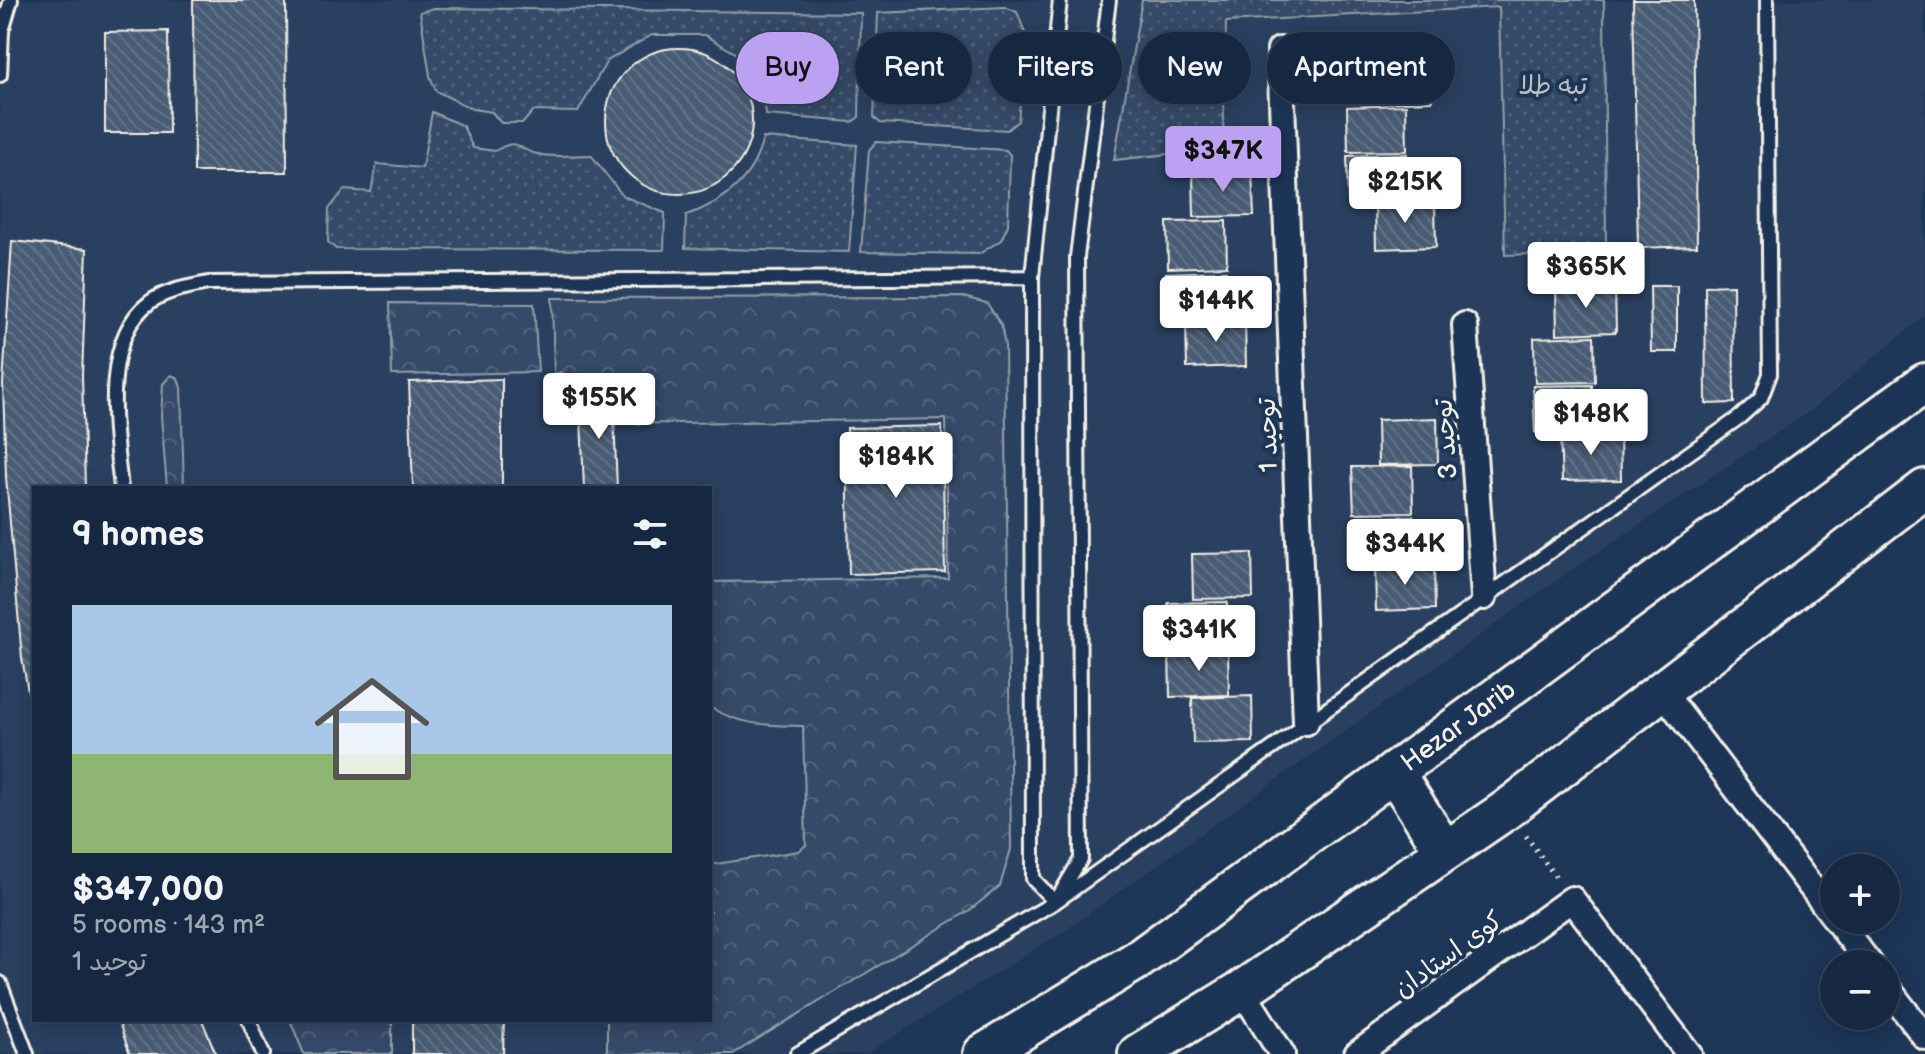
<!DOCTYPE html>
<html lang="en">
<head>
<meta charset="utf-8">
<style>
	body { margin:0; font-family:"Balsamiq Sans","Playpen Sans Arabic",sans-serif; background:#23344c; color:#f1f3f6; height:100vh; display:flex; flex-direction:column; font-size:30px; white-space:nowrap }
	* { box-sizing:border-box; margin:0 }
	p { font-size:26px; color:#9ea6b1 }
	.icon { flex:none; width:44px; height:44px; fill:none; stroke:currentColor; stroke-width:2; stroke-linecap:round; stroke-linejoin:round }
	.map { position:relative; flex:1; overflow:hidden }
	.panel { position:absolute; left:32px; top:486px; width:680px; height:536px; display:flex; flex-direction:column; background:#162841; border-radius:0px; box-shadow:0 4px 20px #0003,0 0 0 2px #35445a }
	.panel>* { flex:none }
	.hud { position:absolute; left:736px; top:32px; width:760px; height:72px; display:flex; gap:16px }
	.fabs { position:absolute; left:1820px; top:854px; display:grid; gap:16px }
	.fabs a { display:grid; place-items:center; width:80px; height:80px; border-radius:50%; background:#162841; box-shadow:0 4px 20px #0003,0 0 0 2px #35445a; font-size:40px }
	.price { position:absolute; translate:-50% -68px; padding:0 18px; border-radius:8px; background:#fff; color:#222; font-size:26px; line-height:52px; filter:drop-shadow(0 2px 4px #0008) }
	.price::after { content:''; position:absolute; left:50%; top:48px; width:24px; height:18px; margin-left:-12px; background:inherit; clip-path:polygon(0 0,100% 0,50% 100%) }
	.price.active { background:#bca0f2; color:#111 }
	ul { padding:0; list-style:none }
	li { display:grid; align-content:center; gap:16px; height:424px; padding:0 40px }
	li+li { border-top:2px solid #35445a }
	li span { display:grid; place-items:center; height:248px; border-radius:0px; color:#555 }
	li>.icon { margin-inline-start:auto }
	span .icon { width:144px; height:144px; fill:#fffc; stroke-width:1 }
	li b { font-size:34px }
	h2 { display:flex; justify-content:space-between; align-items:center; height:96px; padding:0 40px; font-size:34px }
	.pill { padding:0 28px; border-radius:36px; background:#162841; box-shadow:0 4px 20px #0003,0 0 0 2px #35445a; font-size:28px; line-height:72px }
	.pill.active { background:#bca0f2; color:#111 }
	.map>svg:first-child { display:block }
</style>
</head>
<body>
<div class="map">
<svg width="1925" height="1054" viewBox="0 0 1925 1054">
	<defs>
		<pattern id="grass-dots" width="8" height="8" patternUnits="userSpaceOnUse" patternTransform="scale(2)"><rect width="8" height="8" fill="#354a67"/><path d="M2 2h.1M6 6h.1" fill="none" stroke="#53657d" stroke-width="1.8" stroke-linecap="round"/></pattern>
		<pattern id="forest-crowns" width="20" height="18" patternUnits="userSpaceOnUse" patternTransform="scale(2)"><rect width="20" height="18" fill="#354a67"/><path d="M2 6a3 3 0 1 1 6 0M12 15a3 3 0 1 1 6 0" fill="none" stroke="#53657d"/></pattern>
		<pattern id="building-back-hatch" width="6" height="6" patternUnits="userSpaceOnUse" patternTransform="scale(2)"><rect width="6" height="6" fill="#485b74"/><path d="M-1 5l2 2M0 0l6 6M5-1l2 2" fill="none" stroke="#637388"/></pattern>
	</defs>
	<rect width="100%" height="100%" fill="#1d3557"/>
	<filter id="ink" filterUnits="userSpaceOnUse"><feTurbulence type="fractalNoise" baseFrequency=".0125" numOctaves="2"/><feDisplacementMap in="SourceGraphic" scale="16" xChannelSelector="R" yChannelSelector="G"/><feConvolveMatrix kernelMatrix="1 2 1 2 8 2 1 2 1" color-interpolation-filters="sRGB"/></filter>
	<g filter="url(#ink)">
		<path fill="#2a4060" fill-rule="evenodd" d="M0 0H1925V315L1812 410 1570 571 1066 930 866 1054H0ZM34 488H710V1020H34Z"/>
		<path fill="url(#grass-dots)" stroke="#949ea8" stroke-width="2" d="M1142 0H1604L1606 252 1505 255 1499 7 1226 22 1223 148 1114 160Z
			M1005 7 1017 12 1027 38 1018 121 1007 130 880 123 874 117 878 13Z
			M434 8 861 13 859 117 852 122 766 115 764 93 750 67 737 54 704 35H652L607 61 578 112 533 111 523 123H501L492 112 472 109 436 91 430 76 420 12Z
			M432 112 463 126 473 148 495 151C520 136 516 150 537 154 553 158 574 155 591 155L623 196 665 213 664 250 336 249 328 242 329 209 344 190 371 192 377 164 422 168Z
			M763 138 857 145 849 252 685 248 686 215C724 203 754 178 763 138Z
			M876 142 1006 150 1010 155 1008 225 1001 240 979 254 861 252 869 150Z"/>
		<path fill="url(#forest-crowns)" stroke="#949ea8" stroke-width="2" d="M963 297 987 303 1001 325 1005 346 1011 849 1000 886 970 910 733 1054H607V1020H710V865L799 851 806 845 803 726C769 725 740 726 710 707V582L948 578 946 419 616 424 614 389 563 390 561 372 554 374 552 298Z
			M390 303 534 304 538 372 392 375Z
			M171 375 178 378 181 388 184 488H167L161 416 163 384Z
			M290 1020H392V1054H304Z"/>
		<path fill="url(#building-back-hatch)" stroke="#f4f1e8" stroke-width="2" d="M193 0H286L287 172H194Z
			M1633 0H1694L1697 246 1638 248Z
			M168 31 169 133H105V32Z
			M606 121a73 73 0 1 1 146 0a73 73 0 1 1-146 0Z
			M1431 56 1432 101 1373 103 1371 58Z
			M1406 105 1407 151 1348 152 1347 107Z
			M1407 154 1408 200 1348 201 1347 156Z
			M1252 170 1254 216 1194 217 1193 172Z
			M1435 202 1436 247 1376 249 1375 203Z
			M1226 221 1227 266 1168 268 1167 222Z
			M12 241 87 249 82 376 85 488H34V725L22 658 6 477 3 384Z
			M1226 271 1227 317 1167 318 1166 273Z
			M1733 285 1734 403 1706 404 1705 286Z
			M1650 286H1677V352H1651Z
			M1615 287 1616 332 1557 334 1556 288Z
			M1245 320 1246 366 1187 368 1186 322Z
			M1594 336 1595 382 1535 383 1534 338Z
			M502 379V488H413L409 382Z
			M1592 385 1594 430 1535 432 1533 386Z
			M613 394 617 488H584L580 395Z
			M1437 418 1438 464 1378 465 1377 420Z
			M942 426 945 572 849 574 847 428Z
			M1620 434 1621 480 1562 481 1560 435Z
			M1412 466 1413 512 1354 513 1352 467Z
			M1413 516 1414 561 1355 563 1354 518Z
			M1252 553 1253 598 1193 599 1192 554Z
			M1434 564 1435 609 1376 611 1375 565Z
			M1227 602 1228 648 1169 649 1168 603Z
			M1228 650 1229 695 1170 697 1169 651Z
			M1252 696 1253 742 1193 743 1192 698Z
			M118 1020H202L216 1054H130Z
			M412 1020H504L503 1054H412Z"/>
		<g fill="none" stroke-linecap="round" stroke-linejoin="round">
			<g stroke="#f4f1e8" stroke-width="18">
				<path id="service" d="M0 75 2 31 11 0
					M121 488C115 434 99 340 150 302 167 290 189 287 208 283L1032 277
					M1059 896 1081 859 1077 257 1109 0
					M1055 902 1033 879 1032 277 1060 0
					M0 983 27 1054
					M249 1020 263 1054
					M797 1054 1055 902 1740 417 1761 398 1770 374 1767 0"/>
			</g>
			<g stroke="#f4f1e8" stroke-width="30">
				<path id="minor" d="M1280 50 1306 722
					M1465 325 1484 597
					M1663 692 1834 917
					M1836 920 1870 964
					M1886 986 1925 1037
					M1242 990 1282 1054
					M1357 1054 1572 899 1689 1054"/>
			</g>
			<g stroke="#f4f1e8" stroke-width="44">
				<g id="primary">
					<path d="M1394 772 1444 850"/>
					<path id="s1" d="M983 1054 1139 959 1925 383"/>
					<path d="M1138 1054 1242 990 1506 810 1925 489"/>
				</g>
			</g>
			<path stroke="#f4f1e8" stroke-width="5" stroke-dasharray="2 6" stroke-linecap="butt" d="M1526 836 1558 880"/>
			<use href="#service" stroke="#1d3557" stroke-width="12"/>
			<use href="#minor" stroke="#1d3557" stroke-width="24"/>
			<use href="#primary" stroke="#1d3557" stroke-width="38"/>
		</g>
	</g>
	<g text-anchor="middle" stroke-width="8" stroke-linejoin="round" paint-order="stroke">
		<g font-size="26" fill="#bbbfc1" stroke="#1d3557">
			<text x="1553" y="94">تبه طلا</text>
		</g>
		<g font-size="26" fill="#f4f1e8" stroke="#1d3557">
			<text transform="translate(1267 435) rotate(-92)" y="9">توحید 1</text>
			<text transform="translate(1445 439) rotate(-94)" y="9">توحید 3</text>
			<text dy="9" stroke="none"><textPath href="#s1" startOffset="578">Hezar Jarib</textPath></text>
			<text transform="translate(1448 954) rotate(-36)" y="9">کوی استادان</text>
		</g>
	</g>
</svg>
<div class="fabs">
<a>+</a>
<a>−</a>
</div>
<b class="price active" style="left:1223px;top:194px">$347K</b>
<b class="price" style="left:1405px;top:225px">$215K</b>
<b class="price" style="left:1586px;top:310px">$365K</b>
<b class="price" style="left:1216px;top:344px">$144K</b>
<b class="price" style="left:599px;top:441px">$155K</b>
<b class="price" style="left:1591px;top:457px">$148K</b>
<b class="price" style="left:896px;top:500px">$184K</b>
<b class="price" style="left:1405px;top:587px">$344K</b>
<b class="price" style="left:1199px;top:673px">$341K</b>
<div class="hud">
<a class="pill active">Buy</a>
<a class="pill">Rent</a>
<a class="pill">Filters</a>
<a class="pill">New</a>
<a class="pill">Apartment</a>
</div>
<section class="panel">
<h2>9 homes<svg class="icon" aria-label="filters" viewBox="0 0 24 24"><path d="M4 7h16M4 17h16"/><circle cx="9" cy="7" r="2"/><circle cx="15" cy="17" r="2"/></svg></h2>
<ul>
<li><span style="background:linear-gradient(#a9c7e8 60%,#8fb573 0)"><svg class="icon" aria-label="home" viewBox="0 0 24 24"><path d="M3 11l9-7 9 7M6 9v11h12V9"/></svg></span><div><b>$347,000</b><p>5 rooms · 143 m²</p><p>توحید 1</p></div></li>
</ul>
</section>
</div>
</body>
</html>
